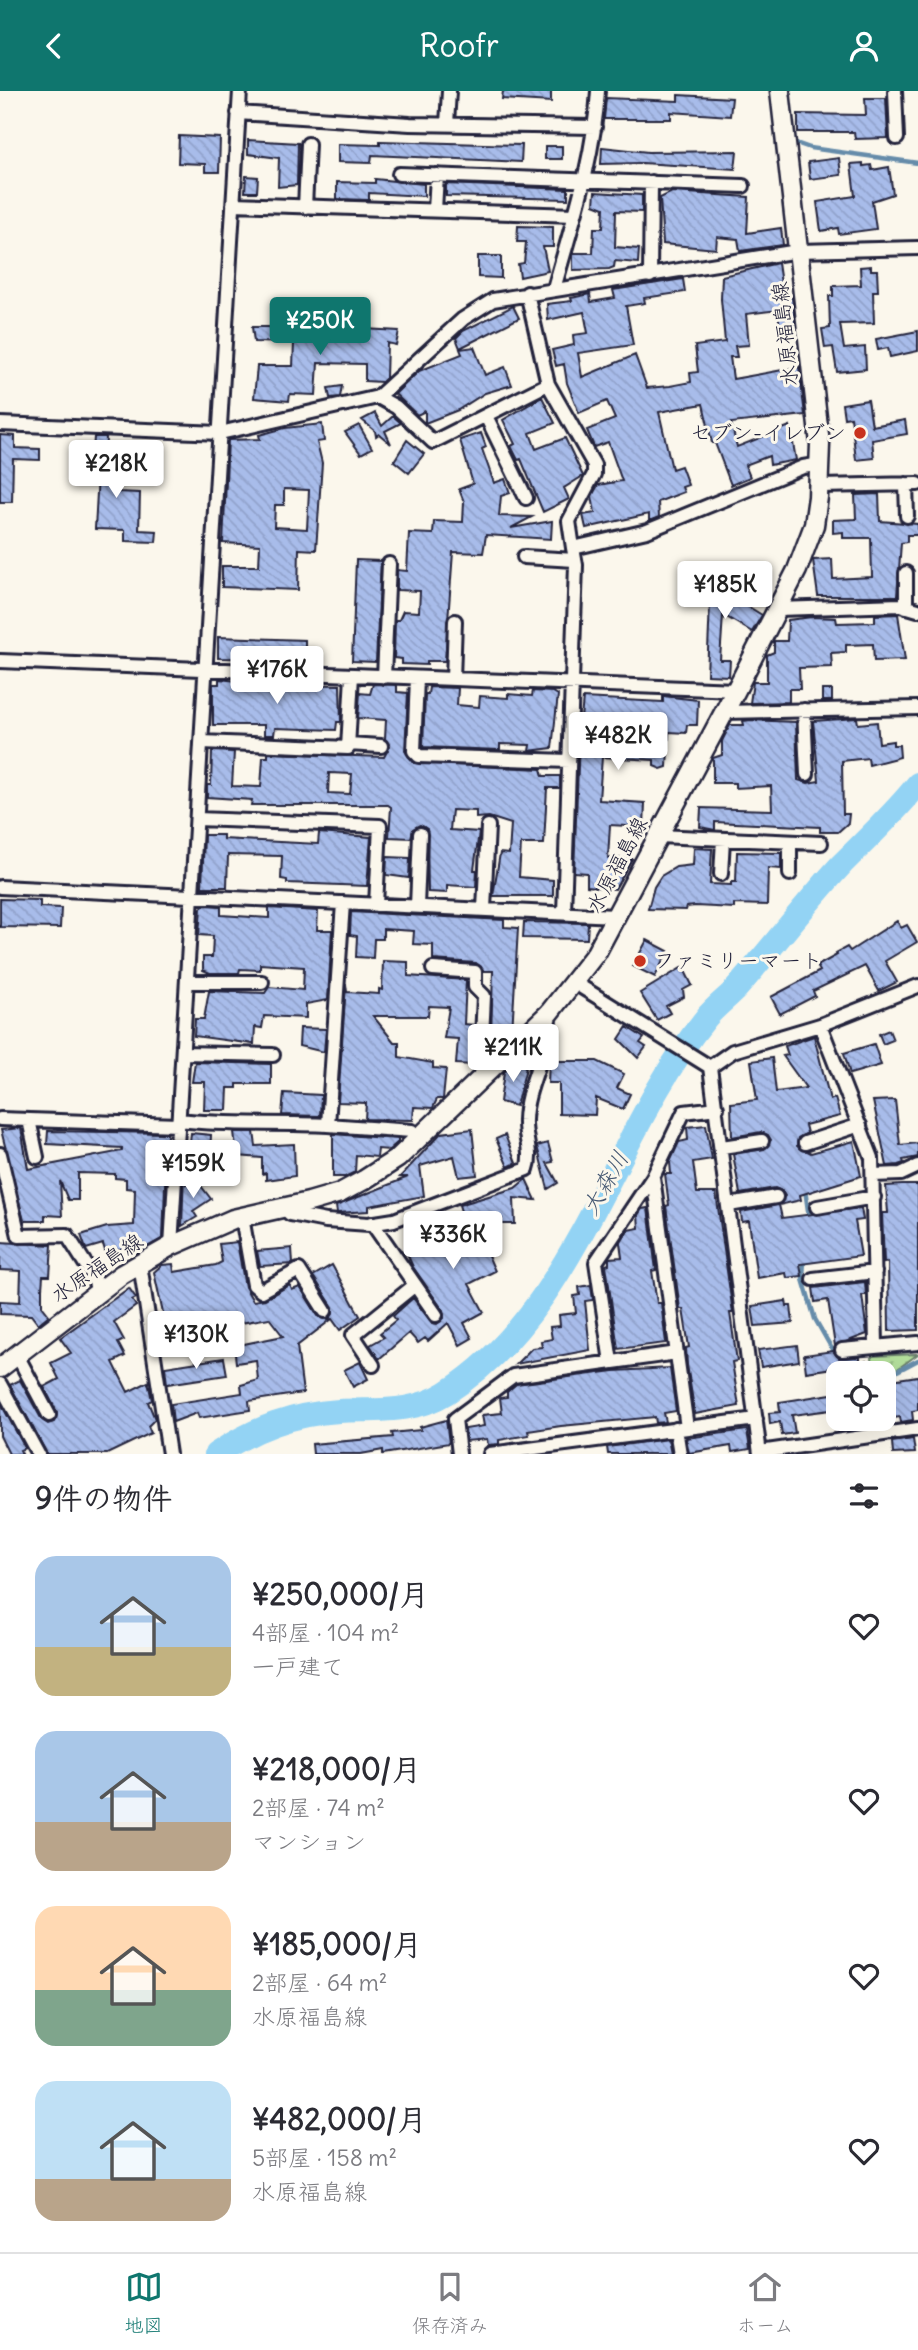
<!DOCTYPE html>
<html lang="ja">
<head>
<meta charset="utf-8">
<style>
	body { margin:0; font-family:Delius,"Klee One",sans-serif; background:#f7f7f7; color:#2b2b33; height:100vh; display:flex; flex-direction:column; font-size:26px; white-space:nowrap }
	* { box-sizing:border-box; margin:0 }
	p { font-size:23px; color:#7c7c81 }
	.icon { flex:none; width:38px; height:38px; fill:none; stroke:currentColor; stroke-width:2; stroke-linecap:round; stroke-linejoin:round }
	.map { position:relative; height:1363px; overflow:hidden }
	.panel { display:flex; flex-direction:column; background:#fff; flex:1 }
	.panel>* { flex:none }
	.tools { position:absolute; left:826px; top:1270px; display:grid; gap:14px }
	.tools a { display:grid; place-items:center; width:70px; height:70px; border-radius:14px; background:#fff; box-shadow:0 7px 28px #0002; font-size:35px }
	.price { position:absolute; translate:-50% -60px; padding:0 16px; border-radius:7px; background:#fff; color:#222; font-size:23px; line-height:46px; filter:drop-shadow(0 2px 4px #0008) }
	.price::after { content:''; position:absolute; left:50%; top:42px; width:21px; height:16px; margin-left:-10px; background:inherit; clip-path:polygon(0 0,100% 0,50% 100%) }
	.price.selected { background:#0f766e; color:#fff }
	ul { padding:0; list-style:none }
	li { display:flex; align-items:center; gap:21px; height:175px; padding:0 35px }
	li span { display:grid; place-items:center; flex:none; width:196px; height:140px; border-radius:21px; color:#555 }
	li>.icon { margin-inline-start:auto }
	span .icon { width:84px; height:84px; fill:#fffc; stroke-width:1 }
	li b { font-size:30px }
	h2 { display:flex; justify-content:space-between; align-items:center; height:84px; padding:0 35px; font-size:30px }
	header { display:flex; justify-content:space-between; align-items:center; height:91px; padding:0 35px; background:#0f766e; color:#fff; font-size:32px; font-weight:600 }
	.dock { display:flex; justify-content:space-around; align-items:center; height:98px; border-top:2px solid #e1e1e2; background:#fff; font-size:19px; color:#7c7c81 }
	.dock a { display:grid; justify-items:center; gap:4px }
	.dock .selected { color:#0f766e }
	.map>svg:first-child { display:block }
</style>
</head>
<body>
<header><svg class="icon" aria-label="back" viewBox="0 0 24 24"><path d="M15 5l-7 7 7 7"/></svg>Roofr<svg class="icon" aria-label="person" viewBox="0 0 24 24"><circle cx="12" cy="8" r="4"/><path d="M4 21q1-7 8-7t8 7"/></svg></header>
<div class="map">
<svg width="918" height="1363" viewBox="0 0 918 1363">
	<defs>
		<pattern id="park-dots" width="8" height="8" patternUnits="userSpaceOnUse" patternTransform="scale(1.75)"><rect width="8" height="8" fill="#b4df9c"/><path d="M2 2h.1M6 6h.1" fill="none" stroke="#9abf87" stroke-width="1.8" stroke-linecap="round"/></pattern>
		<pattern id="building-back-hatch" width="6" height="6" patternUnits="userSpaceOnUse" patternTransform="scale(1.75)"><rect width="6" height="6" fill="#a8bcea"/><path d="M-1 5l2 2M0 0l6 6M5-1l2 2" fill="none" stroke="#90a1ca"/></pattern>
	</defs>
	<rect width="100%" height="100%" fill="#fbf7ec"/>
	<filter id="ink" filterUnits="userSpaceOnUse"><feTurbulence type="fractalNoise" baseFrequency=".0143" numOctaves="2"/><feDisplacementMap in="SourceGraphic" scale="14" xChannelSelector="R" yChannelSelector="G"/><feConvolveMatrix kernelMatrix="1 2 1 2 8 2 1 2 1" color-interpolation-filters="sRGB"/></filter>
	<g filter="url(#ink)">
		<path fill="url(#park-dots)" stroke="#6b806c" stroke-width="2" d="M918 1263 892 1282 873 1283 872 1265Z"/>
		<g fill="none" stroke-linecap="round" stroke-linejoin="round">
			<path stroke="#668caa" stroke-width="4.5" d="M793 51 810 57 918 72
				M805 1098 809 1127
				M804 1169 803 1188 815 1228 836 1265
				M884 1287 918 1269"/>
			<path stroke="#93d3f4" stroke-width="24" d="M216 1363C255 1337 293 1323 339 1320 377 1318 412 1323 446 1302 577 1220 612 1042 706 927 714 917 726 908 736 898 772 857 805 813 842 773 868 747 895 722 918 693"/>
		</g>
		<path fill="url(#building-back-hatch)" stroke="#22223b" stroke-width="2" fill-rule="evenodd" d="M503 0H551V11L502 8Z
			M678 4 732 7 730 25 671 21V28H604L606 7 678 10Z
			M865 7H886L888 47 855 48 854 41H798V23L866 24Z
			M179 45 220 47 219 81H205V73L178 72Z
			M248 49 298 52 297 94 278 96 279 67 248 63Z
			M380 50 522 54 521 71 372 64 371 72 338 71V53L380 54Z
			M545 55H562V68H545Z
			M602 56 648 61 737 60 735 78 642 72 601 73Z
			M839 67 841 84 810 88 808 71Z
			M863 72V75L871 74 872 79 889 76 893 103 872 110 876 138 839 143 838 137 821 140 817 111 855 105 851 73Z
			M246 85 258 86 257 101H245Z
			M375 88 424 93V105L369 102V109L337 108V91L375 92Z
			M446 93 568 98V108L446 105Z
			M595 101 642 104V121L616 120 615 156 639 158 638 172 615 170 614 176 609 178 573 179V162H593L594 137H603L604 117 594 113Z
			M672 101 749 106 747 142 781 137 783 154 740 160 738 148 717 146 716 158 663 153 660 107Z
			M518 135 553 136V156H543L548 180 520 186 518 173 524 172 526 151H517Z
			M478 165H501V187L478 186Z
			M778 172 783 207 792 206 796 241 783 242 780 239 778 219 746 223 749 254 735 255 737 266H730L733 288 799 276 805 324 731 332 737 356 790 335 796 369 770 374 769 365 745 374 750 386 731 394 715 352H712L703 313 659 321 672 378 681 375 688 394 682 396 684 401 658 411 659 426 649 430V423L586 437 583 424 595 422 592 405 598 394 622 390 608 351 594 356 587 339 615 328 607 310 579 322 567 292 564 273 556 275 552 259 574 254 573 244 588 242 584 221 548 229 547 213 572 210 571 207 590 203 591 211 615 207 613 199 683 188 685 201 644 207 645 212 626 215 633 254 578 262 582 286 635 264 647 297 670 295 691 291 690 282 698 281 695 255 725 251 721 208 722 185Z
			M871 175V179H877L878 200H873L874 232 840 233 844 258 865 256 866 278 837 281 833 256 825 257 822 238 830 237 829 205H833V195L861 194 860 176Z
			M513 215 519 227 460 257 456 247 463 240Z
			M252 236H329L399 240 396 254 387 252 386 287 382 291 365 290V273L318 272 316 304 290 303 289 310 254 307 257 275H293L294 252 254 251Z
			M918 240V260L890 266 888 257 878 259 876 248Z
			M474 256 485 284 505 276 512 294 485 302 458 319 425 332V320L417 324 395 303 419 280 462 263 460 258Z
			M342 295 340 306 330 307 328 297Z
			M542 306 555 332 530 342 536 358 565 347 583 385 564 397 569 408 543 421 521 368 518 369 511 355 515 353 503 329Z
			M868 309 872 335 905 329 907 343 872 349 874 367 856 369 851 326 844 327 842 313Z
			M375 322 382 335 393 325 401 332 385 340 391 353 379 343 376 345 375 340 362 329Z
			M322 333 324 350 317 351 322 372 316 459 299 458 298 499 222 496V475H259L260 454 223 452 228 349 260 348 259 344 285 337ZM284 398 309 399 307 438 274 436 275 414H284Z
			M359 334 372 357 361 363 345 341Z
			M481 342 486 356 482 358 494 392 505 388 510 402 501 405 499 425 532 426 511 437 552 430 551 448 486 444 483 462 453 461 445 570H427V574L402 573V568L394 567 395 529H399L403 520 419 521 420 500 397 499V479L407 480 409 442 433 443 434 430 463 431 464 411 459 398 473 393 460 349Z
			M0 344 15 345V357L40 358V369L13 368 12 411H0Z
			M94 346H106L105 373 119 374V401L140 402 139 439 157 440 156 451 125 450V439L95 438 98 383 97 375H92Z
			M407 349 424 363 409 382 394 370Z
			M879 403 880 430 918 433V444H907V451L901 452 897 505H818L813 469 832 468 833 488 872 486 871 447H843V441L833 442V429L856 428 855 404Z
			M356 469 381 470 376 571 352 570Z
			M711 487 737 488 736 508 762 524 752 541 723 524 720 569H730L729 585 707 584Z
			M898 523 905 569 874 570 873 553 846 554V561L831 562 832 576 799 577 800 598H789V611L750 612 753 591H767V564L774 561V550H787L788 529 812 526 836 527 837 532 875 531V524Z
			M218 546 305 549V569L218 567Z
			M219 588 294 596 295 593 340 594 341 631H337L336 639 275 637 274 644H264V634H213V593H219Z
			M373 593 397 594V601L408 602 405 660 414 672 541 678 543 685H560V697H547L544 753H521L519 786 553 789V805H493L500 762 509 763 511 733 489 726 476 727V720L452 719 450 739 479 741 474 779H477L476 796 447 794V802L428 801 427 738 420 734 413 738 411 747 389 746 391 716 388 714H251L252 709 207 706V694H211L212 660 234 661 232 695 261 696 263 666H268V662L384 666 390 655 385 648 386 629 358 627 360 602 370 603ZM329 682 352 683 350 703 328 702Z
			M429 596 458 597 457 614 479 616 480 605 508 607V603L532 605 533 600 553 601 558 604 552 657 529 660 530 654 500 653V659L423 656 425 603H428Z
			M822 599H832V610H822Z
			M663 605 698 609 697 634H687L686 642 669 641 667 676 661 678 654 675V669L602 666 599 709 645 712 644 736 610 734 608 767 632 768 615 798 587 795V782L574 781 579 648 583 607 663 611Z
			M857 627 858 633 877 631 879 652 893 650V654H899L900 666 869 674 868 667 842 670 843 723H849L848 732 838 741H820V736L715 731V739L700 736 701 717 772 719 771 695 735 697V692H713V667L722 664V650L730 634H744L743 630 751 629 796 631 798 689 808 692 819 690 813 630Z
			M319 742 371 746 367 795 287 792V789L281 788 282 765 228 764 227 796H202L204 744H223V748L318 753Z
			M694 757 712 758 710 793 731 794V791H736L737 761 781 762V778L768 777 767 814 734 813V817L695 815 687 816 686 819 648 818 654 796 661 785 676 776 693 774Z
			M387 766 410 767 409 787 386 784Z
			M0 808 40 809V816L61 817 60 837 0 836Z
			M205 814 221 815V824L269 827V817L318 820 317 839H332L328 909 306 913V927L264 925 262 937 255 936 254 953 194 945 195 928H204L209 900 265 902 269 896 303 899 304 876 260 873V879L240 878 239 882H210L203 879V866H212L213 845 199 844 201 817Z
			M351 821 504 829V836L518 837 512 942 508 946 491 945 493 880H484L476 872 433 869V854L413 853 414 840 383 838V848H374L373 867 356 866 357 845 350 844Z
			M897 830 901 837 907 834 917 851 885 870 897 891 879 900 865 875 813 900 815 905 780 923 771 906 820 880 817 875 837 864 836 862 847 856 850 860Z
			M524 831 588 832 587 848 523 847Z
			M647 849 668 860 655 886 633 875Z
			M383 870 408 871V885L466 889 464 933 474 934 473 974 456 973 458 948 444 947 449 916 429 915 428 925H373L394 951H399V966L433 972V977L446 978 443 1008H437L433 1017 414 1016 413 1029 365 1028 366 1012 338 1011 346 893 347 901 379 903V898L382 899Z
			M683 876 692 894 683 899 684 906 666 915 670 922 657 929 640 902Z
			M627 936 644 947 640 952 646 956 638 967 619 948Z
			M300 937 326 938 324 961 299 955Z
			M889 939 893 949 883 953 879 943Z
			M814 945 830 1009 835 1007 840 1025 805 1034 807 1042 798 1047 797 1055 811 1062 854 1050 861 1085 800 1104 801 1109 779 1114 782 1127 861 1117 863 1129 855 1130 861 1165 800 1173 802 1185 787 1187 786 1182 757 1187 749 1130 742 1131 741 1121 778 1114 785 1105 782 1100 775 1097 740 1103 733 1063 764 1058 771 1049 768 1044 761 1041 732 1046 731 1012 757 1009 751 970 772 967 776 1001 806 997 783 965 788 964 785 955Z
			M874 953 881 974 850 983 844 962Z
			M549 970H597L624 983 617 997 630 1003 623 1018 596 1007 595 1024 559 1023V992H548Z
			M195 971 271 973V993H237V997H228L227 1019H204L205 991H192Z
			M521 971 526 977 516 1015 500 1011 504 981 513 972Z
			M284 1002 321 1004 320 1025 282 1024Z
			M895 1009 900 1054 918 1052V1066L903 1069 904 1072 898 1074 887 1075 873 1010Z
			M706 1034 712 1068 693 1071 697 1102H716L733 1222H730L737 1270 732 1271 739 1315 695 1323 687 1274 686 1257 689 1256 683 1218H680L666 1115 669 1114 665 1083H671L670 1071 679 1051 688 1049 687 1036Z
			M21 1037 28 1078 122 1060V1057L47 1053 48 1040 167 1042 163 1147 138 1161 123 1162V1157L106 1163 103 1153 86 1158 81 1144 107 1136 134 1134 135 1098 126 1097V1088L115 1087V1083L78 1082V1109H68L60 1090 62 1125 45 1124V1130H24L1 1039Z
			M472 1038 477 1084 459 1086 454 1065 420 1075 424 1105 369 1115V1120L337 1122 336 1115 408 1086H400L441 1042Z
			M234 1041H254L256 1055 294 1053 295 1085 266 1089V1082L262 1083V1067L237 1065Z
			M191 1042 211 1044 210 1062 189 1061Z
			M333 1043 398 1048V1051L389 1059 378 1058 377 1066 356 1064 355 1081 345 1086H333Z
			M505 1044 516 1072 508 1076 496 1048Z
			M548 1052 553 1071 547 1072 558 1092 548 1098 537 1055Z
			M184 1081 186 1093 195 1087 211 1108 193 1120 197 1126 182 1135Z
			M526 1088 536 1109 514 1107 515 1133H502V1128L478 1133 491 1160 487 1162 495 1180 469 1193 484 1221 464 1232 472 1247 460 1254 448 1232 428 1250 425 1247 418 1252 409 1242 379 1268 370 1254 384 1246 380 1242 396 1229 393 1225 413 1207 432 1232 437 1233 444 1227 443 1219 413 1176 405 1158 464 1130 459 1114 515 1097Z
			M902 1094H918V1239L889 1240 888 1171 884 1172 882 1122H888L886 1095Z
			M648 1117 656 1179 652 1180 657 1212H661L666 1252 618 1258 606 1174 609 1173V1167L622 1166 620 1152 628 1139 639 1137 638 1124 642 1118Z
			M0 1151 52 1154 50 1185H43L42 1198V1215L49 1224 38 1233 31 1224 0 1223V1210L20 1211 21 1180 0 1179Z
			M237 1151 245 1196 253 1210 265 1208 290 1194 292 1199 300 1196 318 1225 329 1228 333 1223V1216L313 1185 332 1174 360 1225 340 1239 332 1228 297 1255 303 1302 249 1310 250 1319 199 1327 197 1322 173 1331 171 1313 242 1302 241 1294 258 1289 256 1269 236 1272 234 1255 283 1245 269 1227 162 1246 159 1228 164 1227 154 1181 162 1174 173 1173 174 1181 216 1174 222 1171 219 1153Z
			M292 1157 293 1173 260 1175 257 1160Z
			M865 1191 866 1204H862L867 1243 835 1255 828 1209 815 1211 813 1197Z
			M591 1194 593 1209 585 1210 590 1259 516 1273 532 1257 542 1256 541 1250 552 1248 550 1236 560 1235 559 1224 576 1222 574 1205 580 1204 579 1196Z
			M129 1197 136 1207 132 1209 136 1215 114 1231 124 1249 118 1252 125 1265 113 1271 128 1301 148 1291 152 1309 148 1311 155 1328 148 1335 151 1342 107 1363H47L10 1294 20 1289 42 1329 48 1333 54 1331 57 1321 44 1296 59 1288 51 1272 71 1262 60 1247Z
			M786 1210 787 1215H791L793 1232 755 1235 752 1215Z
			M797 1254 799 1270 761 1276 758 1259Z
			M833 1260 839 1267 860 1266V1271L866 1270 868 1283H847L846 1275 806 1281 804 1264Z
			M224 1267 227 1284 167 1293 165 1276Z
			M360 1271 368 1288 353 1296 344 1279Z
			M670 1277 676 1320 664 1322 666 1331 656 1332 655 1326 561 1335 528 1340 529 1344 499 1349V1353L488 1354 487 1348 466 1350 465 1338 484 1335 482 1324 502 1322 500 1307 507 1306V1301L516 1293 614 1280Z
			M918 1285V1319L912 1320 913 1329 901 1331 900 1326 886 1328 884 1290Z
			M838 1302V1318L792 1324 795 1342 782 1344 780 1331 770 1333 769 1322 780 1321 779 1311Z
			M0 1311 25 1357 20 1359 22 1363H9L0 1345Z
			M837 1328H853L854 1338 838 1340Z
			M446 1329 449 1352 383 1363V1359L361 1363H313L312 1353 393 1346 392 1342 421 1339 420 1336Z
			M747 1339 750 1358 732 1361 731 1355 689 1362 686 1347Z
			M668 1348 671 1363H608L607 1356Z
			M913 1348 915 1362 893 1363 892 1351Z"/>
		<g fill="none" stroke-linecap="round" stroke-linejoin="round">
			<g stroke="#22223b" stroke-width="18">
				<path id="street" d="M895 0 897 47
					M238 22 410 33 595 36
					M447 33 449 0
					M399 83 743 95
					M233 113 575 124
					M305 116 308 53
					M435 119 437 84
					M650 185 651 91
					M554 198C572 133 594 68 598 0
					M527 202 548 293 594 374V383L569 430 573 457
					M378 306 396 316 433 351 548 293
					M486 325 526 407
					M0 333 220 342 378 306 463 228 493 209 798 160 918 157
					M906 393 907 425
					M819 395 918 393
					M524 466 575 469
					M906 482V516
					M778 518 901 514 918 519
					M0 570 736 599
					M384 586 389 473
					M417 587 414 660 419 665 569 670
					M453 588 455 530
					M804 619 807 683
					M725 621 918 617
					M202 651 348 657 352 584
					M348 653 381 655
					M197 728 380 735 376 814
					M658 745 821 752
					M721 783 723 748
					M790 783V751
					M0 796 615 825
					M417 815 420 743
					M484 818 488 735
					M564 822 576 474 573 457 647 440 803 376 821 373
					M433 878 475 881V896L484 905 481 968 484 984
					M187 891H262
					M575 892 710 976 760 1363
					M820 934 872 1067 876 1254
					M183 962 273 964
					M710 976 733 960 820 934 918 895
					M0 1028 178 1034
					M29 1029 37 1066
					M179 1029C228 1035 278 1031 328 1034L343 812
					M328 1034 412 1040 419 1047
					M805 1052 860 1034
					M722 1056 762 1050
					M0 1063 19 1145 67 1144 93 1185 98 1201
					M873 1084 901 1083 918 1075
					M653 1086 687 1337
					M729 1114 776 1106
					M283 1116 290 1123 326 1130 369 1133 394 1129 527 1078C533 1062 524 1046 525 1029 526 993 550 960 549 922
					M817 1116 874 1106
					M242 1126 254 1194 261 1200 299 1179 325 1220
					M372 1132 436 1224
					M171 1155 240 0
					M140 1173 169 1363
					M813 1188 875 1181
					M842 1259 918 1252
					M17 1264 49 1324
					M611 1271 596 1171 653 1086 684 1021 717 1017
					M373 1274 353 1244 415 1194
					M0 1293 38 1363
					M873 1328 875 1344
					M676 1338 680 1363
					M760 1361 918 1338
					M459 1363 455 1328 513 1285 677 1262
					M490 1363 756 1328"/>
			</g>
			<g stroke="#22223b" stroke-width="23">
				<path id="secondary" d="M0 1277 122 1183 171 1155 233 1128 309 1111 340 1102 364 1089 398 1067 549 922 596 862 736 599 797 479 814 434 818 406 820 353 780 0"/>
			</g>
			<use href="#street" stroke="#fbf7ec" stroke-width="12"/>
			<use href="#secondary" stroke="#fbf7ec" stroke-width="18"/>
		</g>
	</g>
	<g fill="#c8321e" stroke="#fbf7ec" stroke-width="2.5">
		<circle cx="860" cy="342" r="7"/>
		<circle cx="640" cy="870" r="7"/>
	</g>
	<g text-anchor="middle" stroke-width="6" stroke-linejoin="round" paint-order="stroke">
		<g font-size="21" fill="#22223b" stroke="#fbf7ec">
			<text transform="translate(785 243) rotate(-96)" y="7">水原福島線</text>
			<text transform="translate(617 774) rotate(-62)" y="7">水原福島線</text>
			<text transform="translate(97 1177) rotate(-34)" y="7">水原福島線</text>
		</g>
		<g font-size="21" fill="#22223b" stroke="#fbf7ec" text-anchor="end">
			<text x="846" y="349">セブン-イレブン</text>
			<text x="654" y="877" text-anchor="start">ファミリーマート</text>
		</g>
		<g font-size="23" font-style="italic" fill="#445772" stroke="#fbf7ec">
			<text transform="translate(605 1092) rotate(-60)" y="8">大森川</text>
		</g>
	</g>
</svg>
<div class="tools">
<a><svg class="icon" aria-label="locate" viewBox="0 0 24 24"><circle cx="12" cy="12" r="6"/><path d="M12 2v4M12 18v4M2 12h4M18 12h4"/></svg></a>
</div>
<b class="price selected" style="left:320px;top:266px">¥250K</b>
<b class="price" style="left:116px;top:409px">¥218K</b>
<b class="price" style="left:725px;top:530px">¥185K</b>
<b class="price" style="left:277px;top:615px">¥176K</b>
<b class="price" style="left:618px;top:681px">¥482K</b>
<b class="price" style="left:513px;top:993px">¥211K</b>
<b class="price" style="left:193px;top:1109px">¥159K</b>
<b class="price" style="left:453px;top:1180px">¥336K</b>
<b class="price" style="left:196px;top:1280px">¥130K</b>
</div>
<section class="panel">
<h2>9件の物件<svg class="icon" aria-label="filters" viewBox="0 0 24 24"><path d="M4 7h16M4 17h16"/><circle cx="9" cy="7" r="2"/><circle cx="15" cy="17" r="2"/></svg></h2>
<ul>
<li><span style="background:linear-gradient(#a9c7e8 65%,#c2b280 0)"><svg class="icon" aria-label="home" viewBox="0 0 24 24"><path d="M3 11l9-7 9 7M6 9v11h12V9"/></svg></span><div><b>¥250,000/月</b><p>4部屋 · 104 m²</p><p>一戸建て</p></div><svg class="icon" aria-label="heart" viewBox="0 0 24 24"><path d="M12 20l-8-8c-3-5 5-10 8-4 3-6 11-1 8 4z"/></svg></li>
<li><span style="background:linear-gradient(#a9c7e8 65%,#b9a48a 0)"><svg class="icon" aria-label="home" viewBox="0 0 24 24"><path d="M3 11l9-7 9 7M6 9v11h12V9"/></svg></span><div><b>¥218,000/月</b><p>2部屋 · 74 m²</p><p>マンション</p></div><svg class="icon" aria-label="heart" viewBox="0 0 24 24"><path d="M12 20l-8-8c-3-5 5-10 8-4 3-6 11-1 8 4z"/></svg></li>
<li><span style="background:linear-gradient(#ffd9b3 60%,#7fa58c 0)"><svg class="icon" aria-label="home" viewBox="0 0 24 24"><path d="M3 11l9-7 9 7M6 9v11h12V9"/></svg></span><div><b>¥185,000/月</b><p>2部屋 · 64 m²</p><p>水原福島線</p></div><svg class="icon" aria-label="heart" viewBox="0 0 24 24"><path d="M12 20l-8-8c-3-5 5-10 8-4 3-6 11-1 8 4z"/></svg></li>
<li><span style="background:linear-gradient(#bfe0f5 70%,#b9a48a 0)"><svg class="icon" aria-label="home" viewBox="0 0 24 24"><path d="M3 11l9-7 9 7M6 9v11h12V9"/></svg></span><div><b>¥482,000/月</b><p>5部屋 · 158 m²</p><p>水原福島線</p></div><svg class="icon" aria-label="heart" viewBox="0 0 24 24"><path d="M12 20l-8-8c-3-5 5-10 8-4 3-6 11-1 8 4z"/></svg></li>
</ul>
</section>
<nav class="dock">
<a class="selected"><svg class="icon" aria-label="map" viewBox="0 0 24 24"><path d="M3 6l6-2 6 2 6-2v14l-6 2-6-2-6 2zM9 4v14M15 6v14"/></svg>地図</a>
<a><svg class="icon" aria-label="saved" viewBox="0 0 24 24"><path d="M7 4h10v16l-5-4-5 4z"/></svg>保存済み</a>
<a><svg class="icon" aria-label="home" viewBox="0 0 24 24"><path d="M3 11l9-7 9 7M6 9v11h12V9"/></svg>ホーム</a>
</nav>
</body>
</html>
